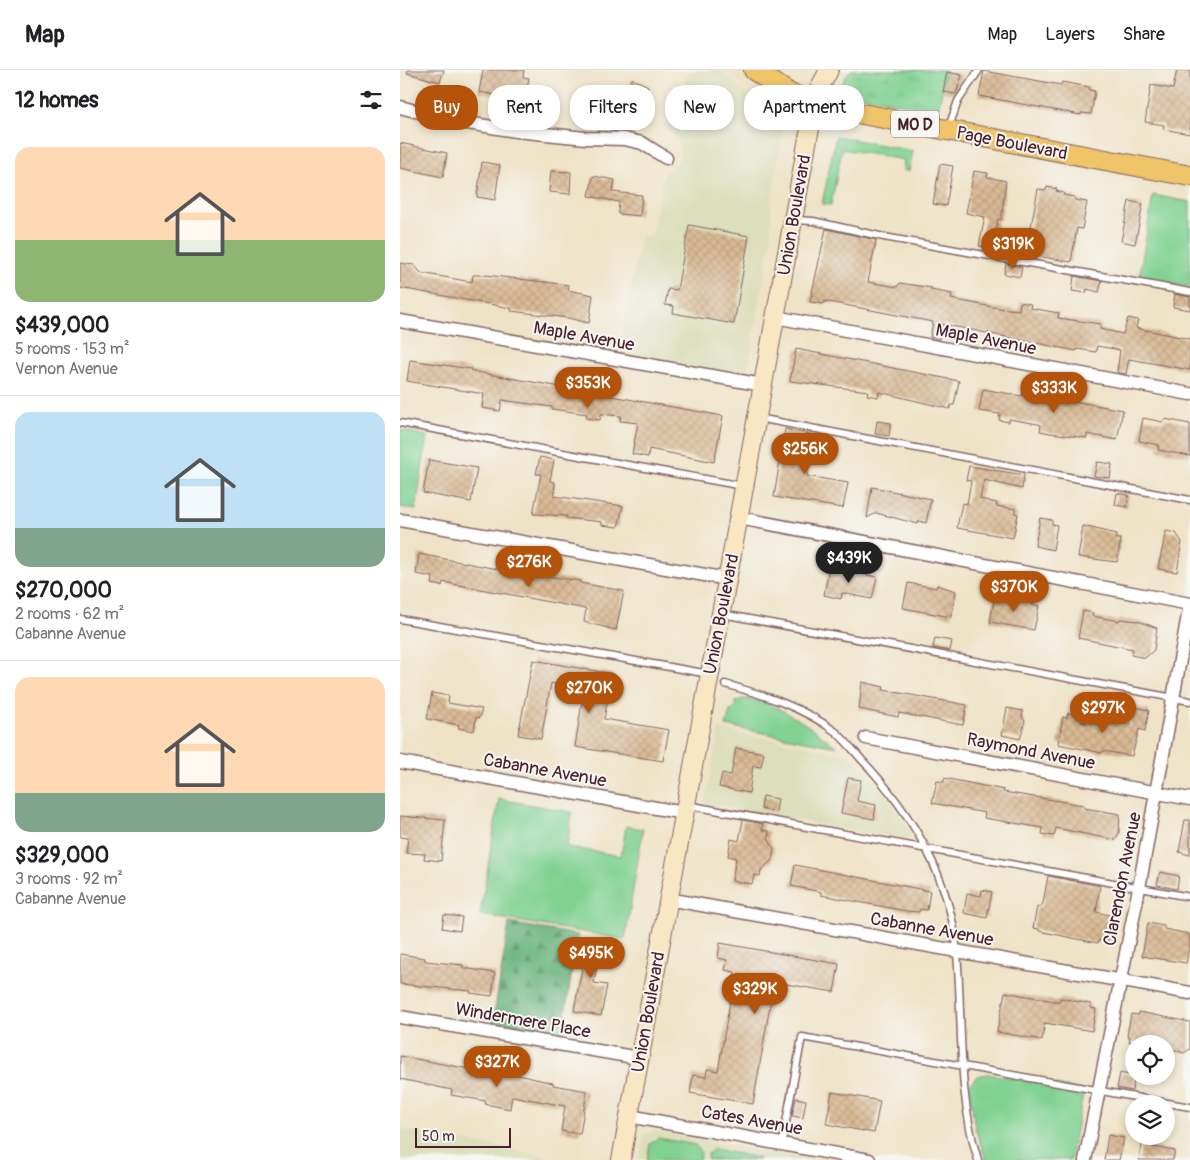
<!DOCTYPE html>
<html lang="en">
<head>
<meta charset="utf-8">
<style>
	body { margin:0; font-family:Pangolin,sans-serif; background:#f6f6f6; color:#202124; height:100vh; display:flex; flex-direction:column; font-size:19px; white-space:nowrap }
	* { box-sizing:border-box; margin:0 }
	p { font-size:16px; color:#757577 }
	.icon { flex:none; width:28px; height:28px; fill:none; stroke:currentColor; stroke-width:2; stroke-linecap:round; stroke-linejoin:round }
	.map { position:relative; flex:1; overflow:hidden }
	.sheet { display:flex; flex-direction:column; background:#fff; width:400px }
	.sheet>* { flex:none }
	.banner { position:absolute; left:15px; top:15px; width:475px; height:45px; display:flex; gap:10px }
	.buttons { position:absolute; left:725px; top:965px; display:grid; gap:10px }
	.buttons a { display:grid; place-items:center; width:50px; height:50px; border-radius:50%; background:#fff; box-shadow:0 2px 8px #0003; font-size:25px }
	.scale { position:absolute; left:15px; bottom:12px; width:96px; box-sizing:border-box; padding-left:5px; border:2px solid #4a1f2b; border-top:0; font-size:14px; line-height:18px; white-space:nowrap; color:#4a1f2b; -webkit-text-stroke:4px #f6f6f2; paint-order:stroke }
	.price { position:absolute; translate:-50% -42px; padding:0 11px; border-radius:18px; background:#b45309; color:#fff; font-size:16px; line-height:32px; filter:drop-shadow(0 1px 2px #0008) }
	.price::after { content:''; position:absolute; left:50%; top:30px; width:15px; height:11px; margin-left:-8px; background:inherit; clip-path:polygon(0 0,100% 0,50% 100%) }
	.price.selected { background:#222; color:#fff }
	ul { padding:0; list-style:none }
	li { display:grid; align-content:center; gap:10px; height:265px; padding:0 15px }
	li+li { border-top:1px solid #e0e0e0 }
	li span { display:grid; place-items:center; height:155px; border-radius:15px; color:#555 }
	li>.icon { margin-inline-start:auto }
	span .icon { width:90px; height:90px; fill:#fffc; stroke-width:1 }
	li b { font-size:21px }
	h2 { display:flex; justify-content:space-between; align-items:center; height:60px; padding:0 15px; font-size:21px }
	.chip { padding:0 18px; border-radius:20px; background:#fff; box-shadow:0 2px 8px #0003; font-size:18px; line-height:45px }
	.chip.selected { background:#b45309; color:#fff }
	header { display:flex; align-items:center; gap:30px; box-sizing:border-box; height:70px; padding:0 25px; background:#fff; border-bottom:1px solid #e0e0e0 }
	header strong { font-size:24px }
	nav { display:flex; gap:28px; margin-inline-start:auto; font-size:18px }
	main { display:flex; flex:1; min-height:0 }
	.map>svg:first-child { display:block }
</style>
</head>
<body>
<header>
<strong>Map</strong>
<nav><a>Map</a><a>Layers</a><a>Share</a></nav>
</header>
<main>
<section class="sheet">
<h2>12 homes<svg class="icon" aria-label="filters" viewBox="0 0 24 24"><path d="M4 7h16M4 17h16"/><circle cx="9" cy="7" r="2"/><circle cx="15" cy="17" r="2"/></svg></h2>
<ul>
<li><span style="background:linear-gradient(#ffd9b3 60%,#8fb573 0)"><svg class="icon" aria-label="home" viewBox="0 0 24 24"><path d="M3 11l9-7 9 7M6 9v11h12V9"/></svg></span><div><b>$439,000</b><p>5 rooms · 153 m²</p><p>Vernon Avenue</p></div></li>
<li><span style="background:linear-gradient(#bfe0f5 75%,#7fa58c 0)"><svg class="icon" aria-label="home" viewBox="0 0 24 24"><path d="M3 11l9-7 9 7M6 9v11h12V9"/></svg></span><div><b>$270,000</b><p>2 rooms · 62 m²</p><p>Cabanne Avenue</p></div></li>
<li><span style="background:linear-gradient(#ffd9b3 75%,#7fa58c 0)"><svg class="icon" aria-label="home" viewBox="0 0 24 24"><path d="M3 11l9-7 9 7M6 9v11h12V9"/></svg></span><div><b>$329,000</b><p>3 rooms · 92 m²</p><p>Cabanne Avenue</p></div></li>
</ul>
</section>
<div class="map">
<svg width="790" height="1090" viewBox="0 0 790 1090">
	<defs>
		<pattern id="forest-firs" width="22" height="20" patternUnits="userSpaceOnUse" patternTransform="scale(1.25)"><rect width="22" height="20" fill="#68b37c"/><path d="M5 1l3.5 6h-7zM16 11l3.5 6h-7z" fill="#589166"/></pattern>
		<pattern id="park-tufts" width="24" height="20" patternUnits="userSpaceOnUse" patternTransform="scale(1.25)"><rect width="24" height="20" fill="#80d192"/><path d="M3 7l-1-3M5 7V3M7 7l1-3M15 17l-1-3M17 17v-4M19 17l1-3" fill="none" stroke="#70b37e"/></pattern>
		<pattern id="building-cross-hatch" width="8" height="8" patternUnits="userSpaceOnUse" patternTransform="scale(1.25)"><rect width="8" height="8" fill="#d9ba94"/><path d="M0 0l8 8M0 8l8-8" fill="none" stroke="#bc9f80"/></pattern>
	</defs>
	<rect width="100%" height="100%" fill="#f6f6f2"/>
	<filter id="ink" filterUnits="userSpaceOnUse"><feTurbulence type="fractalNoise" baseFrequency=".02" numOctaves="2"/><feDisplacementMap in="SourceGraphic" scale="10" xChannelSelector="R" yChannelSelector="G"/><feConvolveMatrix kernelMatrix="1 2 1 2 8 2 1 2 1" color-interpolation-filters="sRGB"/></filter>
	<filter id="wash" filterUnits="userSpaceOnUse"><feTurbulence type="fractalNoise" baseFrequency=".0096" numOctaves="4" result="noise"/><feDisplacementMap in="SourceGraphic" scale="20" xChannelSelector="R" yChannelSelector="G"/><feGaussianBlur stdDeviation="1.12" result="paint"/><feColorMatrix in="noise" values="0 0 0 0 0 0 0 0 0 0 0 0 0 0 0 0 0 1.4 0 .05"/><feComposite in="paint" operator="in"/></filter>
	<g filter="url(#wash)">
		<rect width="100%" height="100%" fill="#efe3c7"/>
		<path fill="#dddebc" d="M290 0H320L328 9 377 47 383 60 371 136V168L348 300 342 305 219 282 241 165 251 166 264 104 275 96 279 89V75L276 67 265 57Z
			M319 659 450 685 481 720 501 748 509 760 510 768 505 770 305 733Z
			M0 1059 169 1090H0Z
			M254 1061 410 1090H239L244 1065Z"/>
		<path fill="#80d192" stroke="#65785e" d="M436 66 513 81 509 101 503 100 504 90 442 79 431 135 422 134Z
			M753 125 790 132V217L739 208Z
			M0 360 27 366 16 440 0 437Z
			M342 629C372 628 414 659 437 677L326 656 330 641 336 636 335 632Z
			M99 729 172 742 167 777 221 786 226 756 243 759 225 869 80 845Z
			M588 1004 684 1020 670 1090H586L575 1058 569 1015 577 1006Z
			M258 1068 295 1075 301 1083 299 1090H247L250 1074Z
			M314 1079 358 1088V1090H307L308 1084Z"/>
		<path fill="url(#forest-firs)" stroke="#596954" d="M109 853 178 865 161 969 92 957Z"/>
		<path fill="url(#park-tufts)" stroke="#65785e" d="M451 0H546L538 41 447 23C438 15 445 7 451 0Z"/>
		<g id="blocks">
			<path fill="url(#building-cross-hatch)" d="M8 0H44L40 12 7 3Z
				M83 0H124L123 7 129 8 125 30 79 22Z
				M777 0H790V64L763 59 764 55 745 52 751 15 773 19Z
				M584 1 661 15 662 12 689 17V20L695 21 691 44 681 43V45L579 26Z
				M547 2 562 5 556 24 543 22Z
				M232 9 248 16 238 37 223 30Z
				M0 73 47 83 43 107 0 98Z
				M82 92 100 95 95 130 77 127Z
				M540 94 553 96 546 136 533 134Z
				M151 101 171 102 170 124 149 122Z
				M574 101 588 103 587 107 606 111 601 150 598 149 593 178 579 176 585 147 566 143Z
				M193 106 215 110 212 122 242 125 240 146 218 144 219 132 189 126Z
				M647 117 657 119 656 121 664 123 663 125 675 127V130L687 132 682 159 677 158 671 192 626 184 638 119 646 120Z
				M729 131 743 134 735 174 721 171Z
				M289 155 349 166 334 254 273 243 274 236 265 235 268 219 277 220Z
				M426 159 476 170 468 212 497 217 500 213 532 218 531 220 552 224 551 229 598 238 619 240 620 232 631 234 630 238 659 243 658 248 701 254 700 259 723 264 728 248 738 250 736 258 790 269V300L729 289 726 304 717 302 720 280 697 276 696 282 677 279 676 281 542 254 539 269 530 267 533 252 424 231V234L410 232Z
				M0 193 14 195 21 203 72 212 73 205H86L169 215 168 220 193 225 189 253 168 248 111 241V238L0 218Z
				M606 194 622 197 620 207 604 204Z
				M674 206 702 211 699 222 687 219 686 223 672 221Z
				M775 224 790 227V240L773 237Z
				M396 279 559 311 554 335H551L550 339 479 322 478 327 467 325 468 321 390 311Z
				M10 290 71 299V301L323 346 314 392 249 379 248 387 232 384 238 353 220 351 221 346 201 344 200 350 186 348 187 344 152 339V337L102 330 100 341 82 338 84 324 7 311Z
				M583 319 622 326 623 322 723 340 717 370 687 364V368L650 363 640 361 641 355 638 354 609 349V352L599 350 600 344 579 341Z
				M743 348 763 352 765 349 790 354V386L758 380 759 375 739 371Z
				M477 351 491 353 489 366 475 364Z
				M385 359 414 365 407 406 448 413 443 438 374 427Z
				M140 387 154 390 150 411 155 412 154 426 223 436 218 457 202 455V452L166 448 167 446 133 444 141 404H136Z
				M29 390 77 398 71 432 23 423Z
				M697 392 712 394 710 408 694 406Z
				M569 396 624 405 622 419 584 410 580 429 597 433 596 436 616 439 615 443 618 444 613 468 557 458 562 433 567 434 571 411 566 410Z
				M472 417 531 429 526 453 519 451 518 454 476 443 467 448Z
				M717 423 729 425 727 437 715 435Z
				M640 448 652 450V454L657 455 653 480 635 476Z
				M683 456 717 464 716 469H721L717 492 678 487Z
				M766 461 776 463 782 472 777 502 758 499Z
				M19 484 123 504 161 508 180 511V513L224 521 216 560 184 552 186 539 43 512 42 516 32 514 33 507 16 504Z
				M429 498 477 507 472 529 442 523 441 529 424 525Z
				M508 513 536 518 537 515 556 521 551 547 503 538Z
				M595 525 632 531V535L639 536 634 560 590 552Z
				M683 541 693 543 692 546 719 551 720 549 738 551 757 558 754 580 745 588 731 585 733 579 678 568Z
				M535 568 552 571 550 581 533 578Z
				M133 590 213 604 204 649 269 660 263 691 175 677 184 619 151 613 141 669 118 665Z
				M462 612 484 617 483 620 567 635 563 655 499 643 498 647 459 639Z
				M32 623 49 626 48 633 82 639 80 647 76 648 74 661 58 658 59 655 27 649Z
				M734 637 749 640 745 661 739 659 732 686 703 681 702 683 658 674 663 647 667 648 668 643 682 646 681 652 703 656 704 650 730 655Z
				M607 638 623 641 622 647 625 651 620 669 602 665Z
				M336 678 364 683 361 697 353 696 349 723 319 717 322 703 331 705Z
				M448 708 461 710 457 731 476 735 474 749 441 743Z
				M544 708 604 720 603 722 684 735V738L720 744 719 763 715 770 656 758 654 766 642 764 643 758 584 748 585 743 532 733 537 711 544 712Z
				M363 726 378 729 376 742 361 739Z
				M0 746 45 750 41 791 24 789 25 784 6 783 8 768 0 767Z
				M343 750 363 754 362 760 369 761 368 768 374 779 372 790 361 800 360 806 354 805 352 814 332 811 336 788 328 786 331 769 339 771Z
				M785 750H790V785L779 782Z
				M395 795 530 821 527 840 520 839 519 842 506 841 421 825V822L391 816Z
				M760 802 779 806 777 819 757 815Z
				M648 806 700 816 696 842 710 845V849H712L708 871 699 870 698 873 677 869 639 861V859L633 858 637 837H641L643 833Z
				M582 820 592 822 587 848 564 843 567 823 581 826Z
				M44 845 62 847 60 861 42 858Z
				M748 853 764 856V859L789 864 790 874 786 893 742 886Z
				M183 870 210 875 207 892 198 890 194 913 207 915 201 946 174 941 184 888 180 887Z
				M320 873 439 894 434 922 374 912 353 1034 290 1023 293 1005 306 1007 307 999 318 1001 335 902 325 900 327 890 318 888Z
				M0 884 25 888V891L63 895V898L95 903 92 926 70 923 71 921 0 914Z
				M605 922 654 931H660V928L691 934V938L696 939 692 961 645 953 642 970 597 962Z
				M739 942 790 952V979L784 983 766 977V974L729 972 730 967 727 966 731 944 739 945Z
				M0 986 91 1003 92 999 153 1013V1015L187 1021 180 1064 161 1061 165 1036 112 1026 110 1039 85 1034 86 1031 51 1025 52 1020 0 1009Z
				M720 1003 735 1006 732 1021 717 1018Z
				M432 1022 480 1031 474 1063 426 1054Z
				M396 1028 406 1030 403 1048 392 1046Z
				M708 1065 724 1068 719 1090H704Z
				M743 1070 754 1072 753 1077 775 1081 773 1090H739Z"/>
		</g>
	</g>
	<g filter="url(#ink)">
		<use href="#blocks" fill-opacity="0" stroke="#846462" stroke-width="1"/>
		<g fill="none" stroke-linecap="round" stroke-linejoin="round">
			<g stroke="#846462" stroke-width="9">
				<path id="service" d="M549 57 558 31 579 0
					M394 150 413 151 484 167 790 222
					M358 348 790 430
					M0 353 343 416
					M322 544 790 631
					M0 549 309 604
					M325 614C364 625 403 637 436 662 445 670 454 681 462 690 512 743 551 809 557 883 563 953 557 1023 578 1090
					M287 735 790 827
					M382 1073 402 967 790 1037"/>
			</g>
			<g stroke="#846462" stroke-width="15">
				<path id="minor" d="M0 37 50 50 116 61 186 68 224 69 242 73 266 88
					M375 247 790 324
					M0 251 363 315
					M339 448 790 534
					M0 450 327 509
					M466 668 790 729
					M0 692 284 743
					M268 829 790 923
					M0 947 239 988
					M229 1046 469 1090
					M685 1090 739 818 790 534"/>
			</g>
			<g stroke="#846462" stroke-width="20">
				<path id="secondary" d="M221 1090 408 68 419 19 429 0"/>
			</g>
			<g stroke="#846462" stroke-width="22">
				<path id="primary" d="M354 0 390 24 436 39 790 106"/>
			</g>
			<use href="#service" stroke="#fff" stroke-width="6"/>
			<use href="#minor" stroke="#fff" stroke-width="12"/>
			<use href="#secondary" stroke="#f9e7c3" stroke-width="18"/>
			<use href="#primary" stroke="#f0c469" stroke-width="20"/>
		</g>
	</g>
	<g text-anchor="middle" stroke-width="4" stroke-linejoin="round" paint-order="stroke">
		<rect fill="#f6f6f2" stroke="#7e6067" stroke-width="1" x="491" y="40.5" width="48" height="27" rx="4"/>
		<g font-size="16" font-weight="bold" fill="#4a1f2b">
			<text x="515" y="60">MO D</text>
		</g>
		<g font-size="18" fill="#4a1f2b" stroke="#f6f6f2">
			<text transform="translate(612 73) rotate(11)" y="6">Page Boulevard</text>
			<text transform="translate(394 145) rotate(-80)" y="6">Union Boulevard</text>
			<text transform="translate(184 266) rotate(10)" y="6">Maple Avenue</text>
			<text transform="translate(586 269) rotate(11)" y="6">Maple Avenue</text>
			<text transform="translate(321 544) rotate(-79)" y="6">Union Boulevard</text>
			<text transform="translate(631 681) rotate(11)" y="6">Raymond Avenue</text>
			<text transform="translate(145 700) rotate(10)" y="6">Cabanne Avenue</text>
			<text transform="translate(722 809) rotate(-79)" y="6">Clarendon Avenue</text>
			<text transform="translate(532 859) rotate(10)" y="6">Cabanne Avenue</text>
			<text transform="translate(248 942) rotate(-80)" y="6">Union Boulevard</text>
			<text transform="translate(123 950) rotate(10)" y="6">Windermere Place</text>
			<text transform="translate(352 1050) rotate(10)" y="6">Cates Avenue</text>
		</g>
	</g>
</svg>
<div class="buttons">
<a><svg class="icon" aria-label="locate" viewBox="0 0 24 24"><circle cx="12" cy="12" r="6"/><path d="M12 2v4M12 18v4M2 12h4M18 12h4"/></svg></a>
<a><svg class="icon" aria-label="layers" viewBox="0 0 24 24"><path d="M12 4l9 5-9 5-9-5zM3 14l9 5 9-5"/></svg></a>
</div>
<div class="scale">50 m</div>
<b class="price" style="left:613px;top:200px">$319K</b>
<b class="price" style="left:188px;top:339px">$353K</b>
<b class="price" style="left:654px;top:344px">$333K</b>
<b class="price" style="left:405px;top:405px">$256K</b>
<b class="price selected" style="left:449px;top:514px">$439K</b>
<b class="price" style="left:129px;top:518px">$276K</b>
<b class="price" style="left:614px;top:543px">$370K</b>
<b class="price" style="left:189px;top:644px">$270K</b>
<b class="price" style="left:703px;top:664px">$297K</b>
<b class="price" style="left:191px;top:909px">$495K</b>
<b class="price" style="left:355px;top:945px">$329K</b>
<b class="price" style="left:97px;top:1018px">$327K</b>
<div class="banner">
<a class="chip selected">Buy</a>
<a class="chip">Rent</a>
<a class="chip">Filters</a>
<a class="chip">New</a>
<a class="chip">Apartment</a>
</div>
</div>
</main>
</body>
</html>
